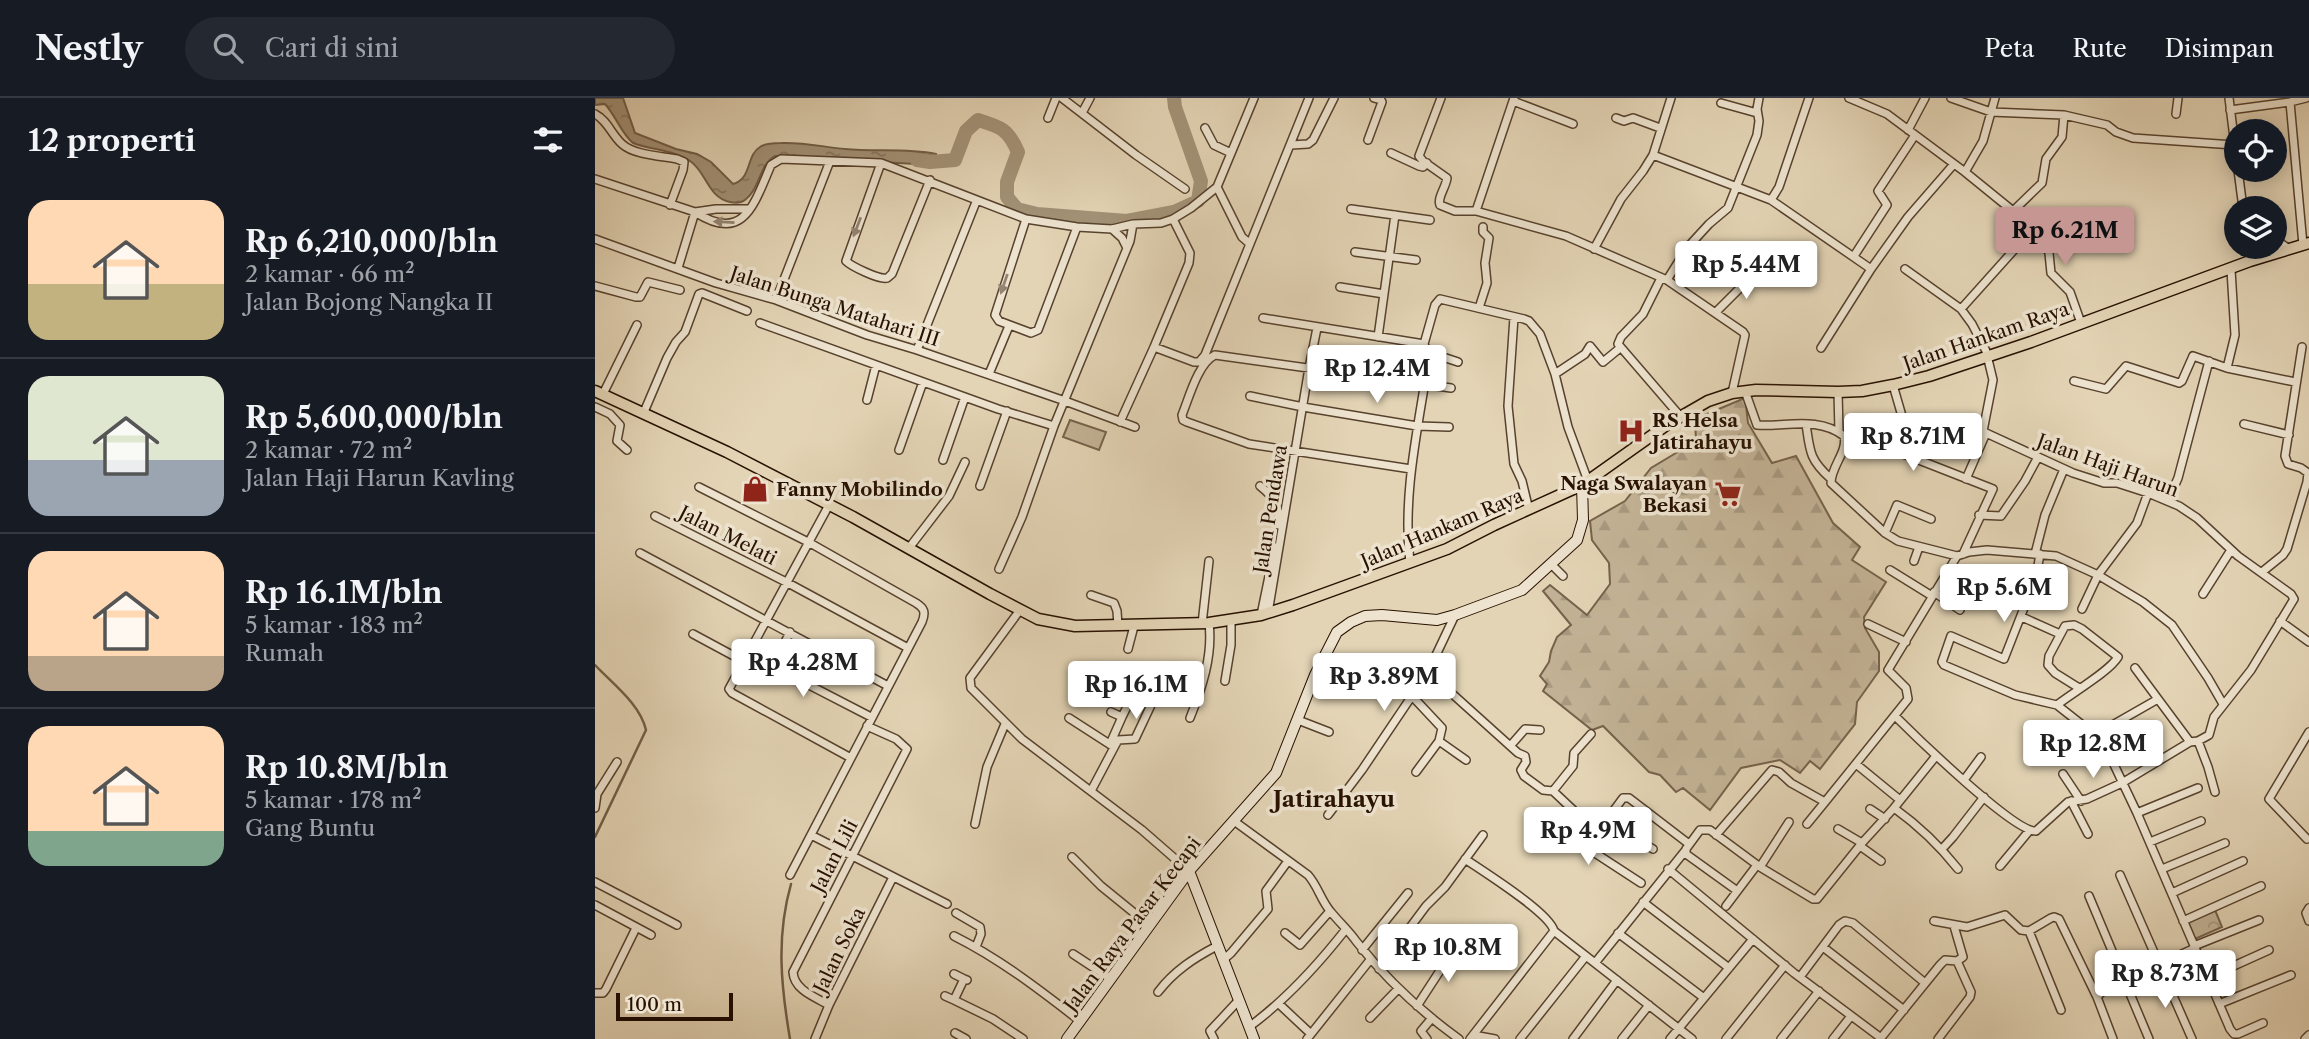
<!DOCTYPE html>
<html lang="id">
<head>
<meta charset="utf-8">
<style>
	body { margin:0; font-family:"Libre Caslon Text",serif; background:#242831; color:#f1f3f6; height:100vh; display:flex; flex-direction:column; font-size:26px; white-space:nowrap }
	* { box-sizing:border-box; margin:0 }
	p { font-size:23px; color:#9ea1a6 }
	.icon { flex:none; width:38px; height:38px; fill:none; stroke:currentColor; stroke-width:2; stroke-linecap:round; stroke-linejoin:round }
	.map { position:relative; flex:1; overflow:hidden }
	.sheet { display:flex; flex-direction:column; background:#171b24; width:595px }
	.sheet>* { flex:none }
	.fabs { position:absolute; left:1629px; top:21px; display:grid; gap:14px }
	.fabs a { display:grid; place-items:center; width:63px; height:63px; border-radius:50%; background:#171b24; box-shadow:0 4px 18px #0003; font-size:35px }
	.scale { position:absolute; left:21px; bottom:18px; width:117px; box-sizing:border-box; padding-left:7px; border:4px solid #281100; border-top:0; font-size:19px; line-height:24px; white-space:nowrap; color:#281100; -webkit-text-stroke:5px #ede3cf; paint-order:stroke }
	.price { position:absolute; translate:-50% -60px; padding:0 16px; border-radius:7px; background:#fff; color:#222; font-size:23px; line-height:46px; filter:drop-shadow(0 2px 4px #0008) }
	.price::after { content:''; position:absolute; left:50%; top:42px; width:21px; height:16px; margin-left:-10px; background:inherit; clip-path:polygon(0 0,100% 0,50% 100%) }
	.price.on { background:#c59692; color:#111 }
	ul { padding:0; list-style:none }
	li { display:flex; align-items:center; gap:21px; height:175px; padding:0 28px }
	li+li { border-top:2px solid #363941 }
	li span { display:grid; place-items:center; flex:none; width:196px; height:140px; border-radius:21px; color:#555 }
	li>.icon { margin-inline-start:auto }
	span .icon { width:84px; height:84px; fill:#fffc; stroke-width:1 }
	li b { font-size:30px }
	h2 { display:flex; justify-content:space-between; align-items:center; height:84px; padding:0 28px; font-size:30px }
	header { display:flex; align-items:center; gap:42px; box-sizing:border-box; height:98px; padding:0 35px; background:#171b24; border-bottom:2px solid #363941 }
	header strong { font-size:33px }
	nav { display:flex; gap:38px; margin-inline-start:auto; font-size:24px }
	.search { width:490px; height:63px; background:#242831; display:flex; align-items:center; gap:18px; box-sizing:border-box; padding:0 24px; border-radius:38px; color:#9ea1a6; font-size:26px }
	main { display:flex; flex:1; min-height:0 }
	.map>svg:first-child { display:block }
</style>
</head>
<body>
<header>
<strong>Nestly</strong>
<div class="search"><svg class="icon" aria-label="search" viewBox="0 0 24 24"><circle cx="10" cy="10" r="6"/><path d="M15 15l6 6"/></svg>Cari di sini</div>
<nav><a>Peta</a><a>Rute</a><a>Disimpan</a></nav>
</header>
<main>
<section class="sheet">
<h2>12 properti<svg class="icon" aria-label="filters" viewBox="0 0 24 24"><path d="M4 7h16M4 17h16"/><circle cx="9" cy="7" r="2"/><circle cx="15" cy="17" r="2"/></svg></h2>
<ul>
<li><span style="background:linear-gradient(#ffd9b3 60%,#c2b280 0)"><svg class="icon" aria-label="home" viewBox="0 0 24 24"><path d="M3 11l9-7 9 7M6 9v11h12V9"/></svg></span><div><b>Rp 6,210,000/bln</b><p>2 kamar · 66 m²</p><p>Jalan Bojong Nangka II</p></div></li>
<li><span style="background:linear-gradient(#dfe7d0 60%,#9aa5b1 0)"><svg class="icon" aria-label="home" viewBox="0 0 24 24"><path d="M3 11l9-7 9 7M6 9v11h12V9"/></svg></span><div><b>Rp 5,600,000/bln</b><p>2 kamar · 72 m²</p><p>Jalan Haji Harun Kavling</p></div></li>
<li><span style="background:linear-gradient(#ffd9b3 75%,#b9a48a 0)"><svg class="icon" aria-label="home" viewBox="0 0 24 24"><path d="M3 11l9-7 9 7M6 9v11h12V9"/></svg></span><div><b>Rp 16.1M/bln</b><p>5 kamar · 183 m²</p><p>Rumah</p></div></li>
<li><span style="background:linear-gradient(#ffd9b3 75%,#7fa58c 0)"><svg class="icon" aria-label="home" viewBox="0 0 24 24"><path d="M3 11l9-7 9 7M6 9v11h12V9"/></svg></span><div><b>Rp 10.8M/bln</b><p>5 kamar · 178 m²</p><p>Gang Buntu</p></div></li>
</ul>
</section>
<div class="map">
<svg width="1714" height="941" viewBox="0 0 1714 941">
	<defs>
		<pattern id="forest-firs" width="22" height="20" patternUnits="userSpaceOnUse" patternTransform="scale(1.75)"><rect width="22" height="20" fill="#c3b396"/><path d="M5 1l3.5 6h-7zM16 11l3.5 6h-7z" fill="#a89980"/></pattern>
		<pattern id="park-crowns" width="20" height="18" patternUnits="userSpaceOnUse" patternTransform="scale(1.75)"><rect width="20" height="18" fill="#c3b396"/><path d="M2 6a3 3 0 1 1 6 0M12 15a3 3 0 1 1 6 0" fill="none" stroke="#a89980"/></pattern>
		<pattern id="water-ripples" width="26" height="14" patternUnits="userSpaceOnUse" patternTransform="scale(1.75)"><rect width="26" height="14" fill="#a39277"/><path d="M2 4q2-2 4 0t4 0M15 11q2-2 4 0t4 0" fill="none" stroke="#85765f"/></pattern>
	</defs>
	<rect width="100%" height="100%" fill="#e3d4b5"/>
	<filter id="stains"><feTurbulence type="fractalNoise" baseFrequency=".00286" numOctaves="4"/><feColorMatrix values="0 0 0 0 .2 0 0 0 0 .09 0 0 0 0 .02 0 0 0 .5 -.17"/></filter>
	<radialGradient id="worn" r=".72"><stop offset=".6" stop-color="#630" stop-opacity="0"/><stop offset="1" stop-color="#630" stop-opacity=".3"/></radialGradient>
	<path fill="#c3b396" stroke="#76624b" stroke-width="2" d="M475 322 511 334 504 352 468 339Z"/>
	<path fill="url(#forest-firs)" stroke="#76624b" stroke-width="2" d="M1150 300 1153 325 1177 365 1201 358 1238 425 1265 449 1257 462 1291 484 1269 519 1270 530 1284 554V573L1262 604 1260 626 1225 671 1215 663 1205 675 1185 662 1146 670 1115 712 1088 690 1081 694 1065 677 1054 674 1008 628 997 632 948 593 952 586 945 578 954 564 956 553 962 539 976 527 948 493 955 487 992 517 1015 486 1014 465 997 442 995 423 1030 403 1056 370 1101 343 1100 321Z"/>
	<path fill="url(#park-crowns)" stroke="#76624b" stroke-width="2" d="M1620 812 1627 829 1600 841 1593 824Z"/>
	<path fill="url(#water-ripples)" stroke="#725e47" stroke-width="2" d="M0 0H28L40 35 81 51 102 56 116 64 138 86C157 81 151 57 165 49 170 45 180 45 186 45 207 44 229 49 250 51 281 54 311 50 341 56L338 67 180 58C164 67 165 91 150 102 146 105 140 105 135 104 113 100 111 73 95 63 79 52 56 52 38 45 26 35 21 18 10 6L0 7Z"/>
	<g fill="none" stroke-linecap="round" stroke-linejoin="round">
		<path stroke="#725e47" stroke-width="2.5" d="M0 567C18 586 45 606 51 632L0 739
			M195 941C186 888 181 839 196 786"/>
		<path stroke="#a39277" stroke-width="14" d="M322 62 335 64 360 62 371 33 383 22C406 29 413 31 423 54L412 84V99L422 111 442 116 532 123 579 114 603 103 606 83 580 9 579 0"/>
		<g stroke="#57422d" stroke-width="10">
			<path id="street" d="M467 0 541 57 590 91
				M846 0 824 58 828 63 852 80C851 89 842 100 845 107L860 113H881L971 138 1072 182 1148 234 1150 237 1137 295
				M1254 0 1292 16 1370 74 1418 113 1452 151 1454 155 1456 175 1475 194 1486 225
				M1356 0 1396 14 1469 17 1512 27 1521 34 1538 40 1639 47
				M1634 0 1642 64
				M918 3 978 26
				M1695 4 1708 147
				M1126 5 1162 15
				M1635 12 1695 4 1711 0
				M487 15 495 0
				M0 16C13 23 16 36 27 46 39 57 66 58 82 61L89 64 88 72 75 107
				M1581 16 1583 0
				M453 20 461 0
				M1021 20 1029 23 1038 20 1065 30
				M610 30 619 47 636 55
				M1313 32 1330 0
				M773 42 787 4 786 2 779 0
				M696 47 713 46 718 42 739 0
				M796 55 824 68 828 69 832 65
				M1058 57 1176 102 1276 171 1226 250
				M286 65 251 163C256 168 284 182 292 180 294 179 295 177 297 176L335 82
				M1643 72 1648 110
				M1370 74 1388 43 1400 0
				M0 81 100 114C149 146 159 106 176 67L186 61 286 65 431 121 482 129 517 131 538 126 566 125 578 121 596 110 622 89 659 0
				M622 89 647 139 654 145
				M1176 102 1184 89 1214 0
				M756 111 835 122
				M881 113 919 0
				M1418 113 1447 85 1451 61 1467 39 1469 17
				M100 114 121 111H154
				M431 121 400 217 404 223 436 235 443 232 482 129
				M517 131 527 140 532 150
				M0 141 121 185 181 202 272 237 322 252 470 303 540 329
				M1680 141 1694 151
				M1653 149 1655 163
				M999 151 1026 101 1048 73 1058 57 1076 0
				M760 154 821 162
				M1259 158 1292 107 1283 93 1320 37
				M83 170 100 114
				M1276 171 1313 119 1359 66
				M1066 180 1048 216 1026 239 1023 246 1085 318
				M1072 182 1092 150 1114 126 1133 110 1162 37 1164 23 1162 11 1164 0
				M0 188 41 199H45L53 184 85 192
				M745 189 789 196
				M181 202 235 63
				M884 210 892 185 890 165 894 140 888 134V129
				M1366 211 1436 133
				M1121 214 1156 179
				M919 219 913 308 919 366 927 383 934 412
				M668 220 829 246
				M165 225 403 311 459 328
				M783 239 800 117
				M829 246 840 207 845 201 929 221 934 223 945 236 960 276 973 329 993 383
				M559 249 599 264H604L610 257 714 0
				M322 252 381 104
				M833 254 863 264
				M1632 270 1640 237 1636 172
				M394 276 414 228
				M960 276 990 256 995 248 1008 264 1025 250
				M1479 283 1511 291 1531 268 1584 285 1587 283 1598 258 1632 270 1700 284
				M1298 287 1309 325 1310 347
				M1150 293 1162 327C1191 329 1223 318 1249 338 1253 354 1236 368 1236 385L1290 435 1303 443 1362 458 1374 454 1392 452 1461 458 1503 477 1548 504 1577 527 1613 580 1628 606
				M1243 294 1244 334
				M8 296 42 227
				M655 298 708 309 822 328 854 329
				M272 302 281 267
				M0 309 15 316 25 327 22 343 32 352
				M49 314 72 260 81 244 90 234 104 196 107 195 152 213
				M525 324 559 249 594 165 595 155 578 121
				M1211 326C1215 353 1214 361 1235 380
				M1649 326 1694 337
				M1249 349 1260 355H1306L1398 391 1368 456
				M304 352 328 284
				M348 362 370 299
				M816 371 654 346 592 324 588 322 587 317C594 300 603 265 620 257L856 290
				M1371 381 1391 335
				M385 388 412 313
				M665 388C679 399 685 408 684 427
				M104 389 215 445 321 505C329 510 331 514 327 524L195 777
				M1573 403 1583 380 1614 263
				M234 407 134 591 137 595 256 660
				M1384 417 1406 418 1430 383 1443 359
				M60 418 193 485 313 550
				M1290 435 1302 407 1336 421
				M314 450 354 398 370 364
				M45 455 293 588
				M1440 456 1450 417 1469 371
				M1445 456 1441 479 1409 561 1356 538 1347 564 1349 567 1420 597 1462 607 1500 637 1514 656 1542 715 1635 931 1639 936H1643L1668 925
				M1319 463 1324 449
				M815 465C807 395 824 327 834 258L829 246
				M956 466 968 478
				M404 471 427 419 459 328 535 143 538 126
				M1353 471 1369 485
				M1295 472 1337 498
				M1667 474 1688 457 1692 451 1712 384 1713 375 1706 370 1693 366 1690 358 1707 249
				M1339 494 1365 512
				M1608 496 1636 452
				M496 497 519 505 522 513 523 528
				M1487 511 1503 477 1542 425 1553 395
				M425 512 375 580 376 590 427 641 547 732 594 773
				M673 515 714 270 722 230
				M666 517 680 449
				M1427 519 1465 536
				M1685 523 1714 544
				M607 526 614 463
				M1273 526 1311 544
				M98 536 150 564
				M187 550 195 534
				M533 551 539 528
				M154 556 276 619
				M1540 570 1563 601
				M833 574 923 655 930 658 931 664 926 672 929 678 948 692 958 693 993 726 999 728 1008 727 1028 700H1034L1094 746
				M630 583 636 547V522
				M817 598 847 630 844 643 821 674
				M1462 607C1477 595 1515 573 1523 559L1487 531 1479 527 1470 528 1454 558 1453 567 1460 575 1484 590
				M1300 618C1320 638 1420 735 1441 733L1473 704 1492 701 1527 685 1595 644 1603 643 1614 637 1619 619 1656 572 1699 501 1696 496 1643 458 1602 420 1584 408 1553 395 1522 385H1509L1478 375 1391 335 1388 333 1398 282 1391 253 1377 226 1366 211 1310 171
				M527 619 545 582
				M474 620 519 649
				M595 620C607 590 618 558 614 525
				M703 622 734 634
				M1500 637 1563 601 1595 644
				M844 643 871 662
				M1603 643 1613 669 1620 694
				M515 646 527 619 516 614
				M916 647 930 631 945 632
				M1261 666 1305 702
				M1468 676 1486 703
				M1369 682 1386 659
				M496 693 523 642 540 641 564 590
				M958 693 978 668 979 655 996 636
				M1476 703 1493 736
				M0 710 2 696 22 664
				M1299 710C1324 728 1344 747 1363 771
				M1275 711 1290 721
				M1542 715 1603 690
				M733 717 767 672 833 574 860 517
				M639 723 713 777C723 788 726 803 736 814 744 824 754 833 761 843 791 881 825 913 864 941
				M1012 724 1058 751
				M380 726 392 669 410 626
				M1212 726 1230 704
				M1008 727 999 747 1000 755 1046 785
				M1243 731 1267 745
				M216 737 352 806
				M1121 737 1177 672 1184 674 1196 685 1230 704 1313 601 1311 590 1293 572 1362 458
				M1712 741 1674 701 1714 634
				M1555 744 1606 723
				M1265 748 1286 763
				M1347 751 1358 739 1389 699
				M477 759 506 788 554 827
				M870 761C889 774 955 815 959 833
				M1405 768 1434 733
				M1165 769 1194 724
				M1073 771 1199 875 1286 940
				M1567 771 1630 745
				M1525 777 1597 941
				M0 784 82 827
				M1141 792 1091 756V751L1105 732H1115L1165 769 1218 801H1222L1267 745 1299 710 1341 658
				M1577 795 1648 763
				M1494 798 1554 941
				M1048 804 1134 870
				M0 807 56 837
				M1131 808 1162 767
				M1714 810 1711 815 1714 823
				M361 815 385 829 386 836 381 849
				M1339 823 1372 829 1410 817 1426 832 1434 833 1466 912
				M1588 823 1666 788
				M1359 828 1368 859 1362 863
				M1434 833 1456 820 1459 819 1464 821 1502 899 1518 941
				M690 835 705 847 735 813
				M1023 835 1109 900
				M359 838C405 861 445 892 485 923
				M1599 848 1664 822
				M1228 849 1309 912
				M767 852 813 795
				M478 856 516 881
				M628 862 636 855 673 811 671 793 693 763
				M1000 865 1090 753
				M784 871 831 808 850 789 888 737
				M359 876 369 881
				M1205 879 1244 827 1250 823 1258 825 1330 885
				M1612 880 1674 852
				M372 882 369 881 359 902 398 921 428 941
				M563 894C579 873 599 860 622 848
				M0 895H8L11 891 41 830
				M350 898 359 902
				M1502 899 1509 892 1600 850
				M684 906 716 936
				M1624 906 1696 877
				M234 907C220 899 199 892 198 874L312 651 301 641 272 628
				M822 908 861 848
				M775 920 803 891
				M654 929C692 901 722 868 751 831
				M360 935 371 941
				M878 937 900 941
				M220 941 234 907 298 779
				M619 941 615 933 643 903
				M712 941 775 862
				M832 941 826 933 837 920
				M875 941 959 833 1097 941
				M925 941 991 858
				M978 941 1022 882
				M1027 941 1054 907
				M1075 941 1158 841
				M1131 941 1190 867
				M1186 941 1224 893
				M1238 941 1256 918
				M1285 941 1345 867 1350 862 1362 863
				M1343 941 1375 899 1376 894 1362 863
				M1710 941 1714 937"/>
		</g>
		<g stroke="#281100" stroke-width="12">
			<path id="secondary" d="M594 773 659 941
				M472 941 594 773 681 675 720 577 742 534 756 524 770 518 787 517 842 522 860 517 927 492 982 442 988 422 987 387"/>
		</g>
		<g stroke="#281100" stroke-width="13">
			<path id="primary" d="M0 293 132 354 258 419 395 496 443 521 480 528 614 525 666 517 698 507 852 451 899 427 987 387 1073 326 1113 303 1137 295 1161 292 1243 294 1267 293 1298 287 1334 278 1436 244 1655 163 1714 145"/>
		</g>
		<use href="#street" stroke="#ede3cf" stroke-width="7"/>
		<use href="#secondary" stroke="#ede3cf" stroke-width="10"/>
		<use href="#primary" stroke="#e3d4b5" stroke-width="10"/>
	</g>
	<defs><path id="oneway-solid" d="M-6-.8H1V-3.2L6.5 0L1 3.2V.8H-6Z" transform="scale(1.75)"/></defs>
	<g fill="#948472">
		<use href="#oneway-solid" transform="translate(129 124) rotate(-177)"/>
		<use href="#oneway-solid" transform="translate(262 129) rotate(111)"/>
		<use href="#oneway-solid" transform="translate(409 186) rotate(109)"/>
	</g>
	<defs>
		<g id="hospital-bare" transform="scale(2.1)"><path d="M-5-5h3v3.5h4V-5h3V5h-3V1.5h-4V5h-3Z" fill="#8f2418" stroke="#ede3cf" stroke-width="2.5" paint-order="stroke"/></g>
		<g id="shop-bare" transform="scale(2.1)"><path d="M-5-2.5h2.3a2.7 3.5 0 0 1 5.4 0H5L5.5 6h-11ZM-1.5-2.5h3a1.5 2.3 0 0 0-3 0Z" fill="#8f2418" stroke="#ede3cf" stroke-width="2.5" paint-order="stroke"/></g>
		<g id="supermarket-bare" transform="scale(2.1)"><path d="M-6-5.5h2.5l.6 2H6L4.5 2H-2.5L-4.4-4H-6ZM-1.5 3.2a1.3 1.3 0 1 0 .1 0ZM3 3.2a1.3 1.3 0 1 0 .1 0Z" fill="#8f2418" stroke="#ede3cf" stroke-width="2.5" paint-order="stroke"/></g>
	</defs>
	<g fill-rule="evenodd">
		<use href="#hospital-bare" x="1036" y="333"/>
		<use href="#shop-bare" x="160" y="391"/>
		<use href="#supermarket-bare" x="1133" y="396"/>
	</g>
	<g text-anchor="middle" stroke-width="7" stroke-linejoin="round" paint-order="stroke">
		<g font-size="19" fill="#281100" stroke="#ede3cf">
			<text transform="translate(240 208) rotate(18)" y="7">Jalan Bunga Matahari III</text>
			<text transform="translate(1391 238) rotate(-19)" y="7">Jalan Hankam Raya</text>
			<text transform="translate(1513 367) rotate(20)" y="7">Jalan Haji Harun</text>
			<text transform="translate(675 411) rotate(-81)" y="7">Jalan Pendawa</text>
			<text transform="translate(847 430) rotate(-23)" y="7">Jalan Hankam Raya</text>
			<text transform="translate(133 437) rotate(27)" y="7">Jalan Melati</text>
			<text transform="translate(239 758) rotate(-63)" y="7">Jalan Lili</text>
			<text transform="translate(537 826) rotate(-53)" y="7">Jalan Raya Pasar Kecapi</text>
			<text transform="translate(244 852) rotate(-64)" y="7">Jalan Soka</text>
		</g>
		<g font-size="19" font-weight="bold" fill="#281100" stroke="#ede3cf" text-anchor="start">
			<text x="1057" y="329">RS Helsa<tspan x="1057" dy="22">Jatirahayu</tspan></text>
			<text x="1112" y="392" text-anchor="end">Naga Swalayan<tspan x="1112" dy="22">Bekasi</tspan></text>
			<text x="181" y="398">Fanny Mobilindo</text>
		</g>
		<g font-size="23" font-weight="bold" fill="#281100" stroke="#ede3cf">
			<text x="739" y="709">Jatirahayu</text>
		</g>
	</g>
	<rect width="100%" height="100%" filter="url(#stains)"/>
	<rect width="100%" height="100%" fill="url(#worn)"/>
</svg>
<div class="fabs">
<a><svg class="icon" aria-label="locate" viewBox="0 0 24 24"><circle cx="12" cy="12" r="6"/><path d="M12 2v4M12 18v4M2 12h4M18 12h4"/></svg></a>
<a><svg class="icon" aria-label="layers" viewBox="0 0 24 24"><path d="M12 4l9 5-9 5-9-5zM3 14l9 5 9-5"/></svg></a>
</div>
<div class="scale">100 m</div>
<b class="price on" style="left:1470px;top:169px">Rp 6.21M</b>
<b class="price" style="left:1151px;top:203px">Rp 5.44M</b>
<b class="price" style="left:782px;top:307px">Rp 12.4M</b>
<b class="price" style="left:1318px;top:375px">Rp 8.71M</b>
<b class="price" style="left:1409px;top:526px">Rp 5.6M</b>
<b class="price" style="left:208px;top:601px">Rp 4.28M</b>
<b class="price" style="left:789px;top:615px">Rp 3.89M</b>
<b class="price" style="left:541px;top:623px">Rp 16.1M</b>
<b class="price" style="left:1498px;top:682px">Rp 12.8M</b>
<b class="price" style="left:993px;top:769px">Rp 4.9M</b>
<b class="price" style="left:853px;top:886px">Rp 10.8M</b>
<b class="price" style="left:1570px;top:912px">Rp 8.73M</b>
</div>
</main>
</body>
</html>
